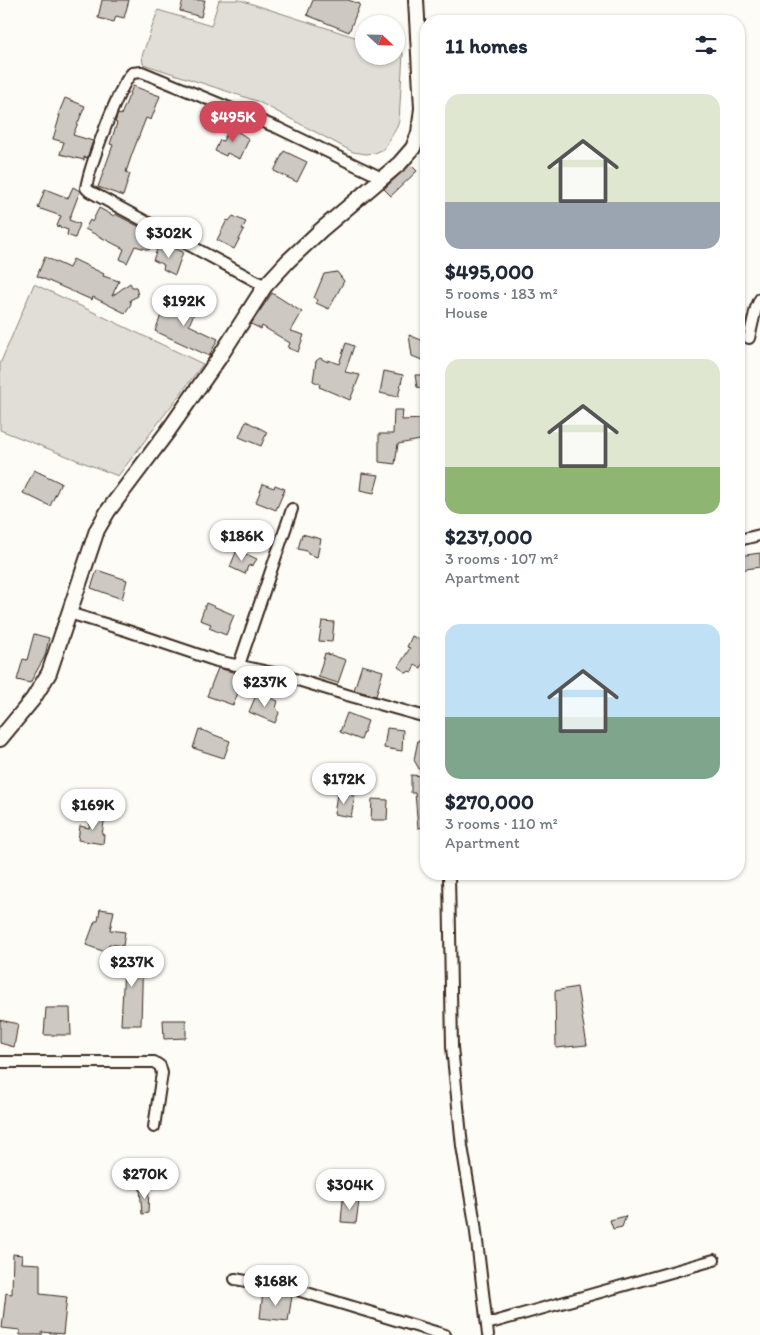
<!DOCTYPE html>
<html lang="en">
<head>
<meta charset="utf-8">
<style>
	body { margin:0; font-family:Itim,sans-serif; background:#f2f2f3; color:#1f2937; height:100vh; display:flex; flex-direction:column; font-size:19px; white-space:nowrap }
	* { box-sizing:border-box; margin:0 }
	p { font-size:16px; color:#747a83 }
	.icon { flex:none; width:28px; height:28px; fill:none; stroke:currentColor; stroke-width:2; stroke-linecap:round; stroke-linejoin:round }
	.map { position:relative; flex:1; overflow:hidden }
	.side { position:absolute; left:420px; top:15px; width:325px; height:865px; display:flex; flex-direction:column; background:#fff; border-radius:20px; box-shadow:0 1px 4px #0004 }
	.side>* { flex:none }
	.needle { width:32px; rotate:112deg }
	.fabs { position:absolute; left:355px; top:15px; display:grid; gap:10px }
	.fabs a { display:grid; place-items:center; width:50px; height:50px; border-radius:50%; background:#fff; box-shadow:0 1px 4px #0004; font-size:25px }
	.price { position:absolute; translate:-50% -42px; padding:0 11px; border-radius:18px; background:#fff; color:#222; font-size:16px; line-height:32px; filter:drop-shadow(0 1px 2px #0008) }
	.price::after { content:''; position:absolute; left:50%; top:30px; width:15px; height:11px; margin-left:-8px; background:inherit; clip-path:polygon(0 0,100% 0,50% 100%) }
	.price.on { background:#d1495b; color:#fff }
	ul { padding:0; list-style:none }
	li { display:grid; align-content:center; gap:10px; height:265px; padding:0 25px }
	li span { display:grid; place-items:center; height:155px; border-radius:15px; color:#555 }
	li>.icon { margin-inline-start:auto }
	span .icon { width:90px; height:90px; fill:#fffc; stroke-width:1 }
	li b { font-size:21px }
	h2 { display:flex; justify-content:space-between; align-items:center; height:60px; padding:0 25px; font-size:21px }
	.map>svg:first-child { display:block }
</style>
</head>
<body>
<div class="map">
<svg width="760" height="1335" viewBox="0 0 760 1335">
	<rect width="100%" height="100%" fill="#fdfcf7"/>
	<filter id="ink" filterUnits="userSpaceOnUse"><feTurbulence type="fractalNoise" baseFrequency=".02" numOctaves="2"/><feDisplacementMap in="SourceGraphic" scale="10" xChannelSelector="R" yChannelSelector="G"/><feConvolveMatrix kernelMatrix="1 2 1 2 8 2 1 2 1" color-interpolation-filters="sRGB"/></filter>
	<g filter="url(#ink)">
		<path fill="#e1ded7" stroke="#8e847a" d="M219 0H240L364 40V56H396V50L403 53 399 121 397 127 384 149 375 153 366 154 353 152 257 101 143 64 142 56 158 10 211 26Z
			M34 284 203 364 118 476 0 430V364Z"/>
		<path fill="#cdc8c2" stroke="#3b2a1e" d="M102 0H129L124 18 116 16 114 22 98 18Z
			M183 0H205L201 17 180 11Z
			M313 0H348L360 4 349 32 307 15Z
			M133 86 160 96 151 120 146 118 132 154 126 172 130 174 123 196 98 187 113 145 110 144 117 123 115 122 118 114 121 115Z
			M65 98 85 106 73 135 93 141 87 158 84 157V160L60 154 64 142 53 139 60 115H58Z
			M232 124 239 128 237 131 249 139 240 159 227 153 226 156 215 151 220 140 223 141Z
			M284 151 307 162 297 182 274 171Z
			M410 164 417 171 391 196 384 189Z
			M73 187 80 191 69 220 80 224 75 238 67 235 68 230 57 226 61 216 38 208 45 189 68 198Z
			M99 208 114 216 115 214 157 236 149 250 135 246 127 263 120 259 124 249 85 229 90 220 92 222Z
			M233 216 246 222 242 229 244 230 234 249 217 240 227 220 229 221Z
			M170 246 183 252 175 275 163 269 164 265 153 260 158 247 167 251Z
			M45 257 69 268 73 259 104 274 103 276 119 281 112 296 130 283 132 287H136L138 296 130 300 131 304 125 313 93 297 92 300 37 276Z
			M337 272 344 281 329 309 316 303 318 300 314 298 324 274Z
			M272 293 302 312 291 331 304 335 298 352 288 348 290 343 262 326 261 329 251 324Z
			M168 297 196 309 189 325 218 339 209 356 155 331Z
			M409 335 426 342V349L422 360 412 356Z
			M346 343 354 346 345 372 360 375 350 400 324 389 319 387 320 384 313 381 316 361 320 358 328 362V360L339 364Z
			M384 371 403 375 398 397 380 393Z
			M415 375H426V390L417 387Z
			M394 410H403L402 420 426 419V439L398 444 395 464 379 462V434H393Z
			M246 421 267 432 261 446 239 437Z
			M34 470 61 483 50 506 23 493Z
			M362 473 379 475 374 493 360 490Z
			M263 484 274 488 275 485 285 489 276 510 256 502Z
			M302 534 321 539 317 557 308 554 307 551 298 549Z
			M237 550 257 559 253 565 248 566 245 574 230 567Z
			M760 553V567L739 570V556Z
			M97 570 127 580 122 599 91 588Z
			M206 603 234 615 226 635 209 628 211 624 200 620Z
			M322 621 334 622 332 642 319 641Z
			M34 634 49 638 45 656 30 683 17 680 23 659 27 660Z
			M412 636 426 643 423 653 426 656 421 668 415 665 412 672 409 671 407 673 398 667 410 648 407 647Z
			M325 653 346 660 338 683 318 677Z
			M362 665 383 671 376 696 354 690Z
			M218 668 236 673 240 688 233 705 207 696Z
			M257 693 278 701 276 708 279 713 275 723 249 712Z
			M347 713 368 721 361 740 340 732Z
			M387 728 403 730 402 751 384 748Z
			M199 729 230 741 224 758 193 748Z
			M418 740 426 742V827L418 828 415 793H411V775L423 776 414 760Z
			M337 794 355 796 351 817 334 814Z
			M372 799 388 800 387 820H371Z
			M91 814 105 817 102 834 104 835 103 844 78 840 80 826 89 828Z
			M100 909 114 911 110 930 125 932 123 946 109 944 108 953 86 945 95 921H98Z
			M125 949 143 950 141 1025H121Z
			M577 987 587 1045 556 1048 555 991Z
			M46 1008H70L71 1035H44Z
			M0 1020 18 1024 14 1047 0 1043Z
			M163 1020H186V1038L164 1039Z
			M149 1187 148 1213 142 1214 140 1188Z
			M343 1199 359 1201 356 1223 341 1222Z
			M626 1216 622 1227 613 1229 610 1220Z
			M13 1254 22 1255 21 1263 40 1264V1294L67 1297 63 1334 42 1332V1335H20V1330L2 1328 6 1293 12 1294Z
			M263 1292 292 1296 288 1321 260 1318Z"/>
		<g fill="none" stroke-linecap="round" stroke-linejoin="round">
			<g stroke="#3b2a1e" stroke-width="14">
				<path id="minor" d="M265 286 89 191 86 188C90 166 118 87 132 73L142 72 278 128 382 178
					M749 338 756 308 760 299
					M739 540 760 535
					M69 613 128 631 217 661 278 674 347 695 426 717
					M239 665 292 509
					M449 874 452 1047 462 1146 475 1224 488 1335
					M0 1062H154L160 1066 162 1073 154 1127
					M235 1279 297 1290 445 1335
					M487 1324 714 1260"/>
			</g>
			<g stroke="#3b2a1e" stroke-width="18">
				<path id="secondary" d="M0 739 33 699 49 673 97 530 108 511 168 431 219 358 265 286 288 261 321 230 400 163 413 148 419 133 422 108 416 0"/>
			</g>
			<use href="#minor" stroke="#fdfcf7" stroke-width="10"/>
			<use href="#secondary" stroke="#fdfcf7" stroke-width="14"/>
		</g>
	</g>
</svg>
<div class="fabs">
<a><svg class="needle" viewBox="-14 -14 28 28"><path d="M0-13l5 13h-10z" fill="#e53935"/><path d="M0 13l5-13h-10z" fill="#747a83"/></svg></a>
</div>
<b class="price on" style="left:233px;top:143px">$495K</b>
<b class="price" style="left:169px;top:259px">$302K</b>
<b class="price" style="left:184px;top:327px">$192K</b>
<b class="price" style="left:242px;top:562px">$186K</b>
<b class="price" style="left:265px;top:708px">$237K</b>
<b class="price" style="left:344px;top:805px">$172K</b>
<b class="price" style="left:93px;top:831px">$169K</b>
<b class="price" style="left:132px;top:988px">$237K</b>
<b class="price" style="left:145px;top:1200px">$270K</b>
<b class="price" style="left:350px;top:1211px">$304K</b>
<b class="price" style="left:276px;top:1307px">$168K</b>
<section class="side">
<h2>11 homes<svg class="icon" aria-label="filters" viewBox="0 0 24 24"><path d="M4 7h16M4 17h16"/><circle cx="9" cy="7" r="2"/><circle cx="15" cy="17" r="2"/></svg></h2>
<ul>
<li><span style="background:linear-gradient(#dfe7d0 70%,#9aa5b1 0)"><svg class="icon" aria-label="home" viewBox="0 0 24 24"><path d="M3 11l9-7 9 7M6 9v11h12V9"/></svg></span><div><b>$495,000</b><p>5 rooms · 183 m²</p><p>House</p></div></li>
<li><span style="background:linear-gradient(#dfe7d0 70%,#8fb573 0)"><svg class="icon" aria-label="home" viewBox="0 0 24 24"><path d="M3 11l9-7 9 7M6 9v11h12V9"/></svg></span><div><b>$237,000</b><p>3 rooms · 107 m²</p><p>Apartment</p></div></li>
<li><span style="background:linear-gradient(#bfe0f5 60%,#7fa58c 0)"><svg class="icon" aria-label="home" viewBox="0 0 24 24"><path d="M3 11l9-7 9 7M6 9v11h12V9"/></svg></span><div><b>$270,000</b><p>3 rooms · 110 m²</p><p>Apartment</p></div></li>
</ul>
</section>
</div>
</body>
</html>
